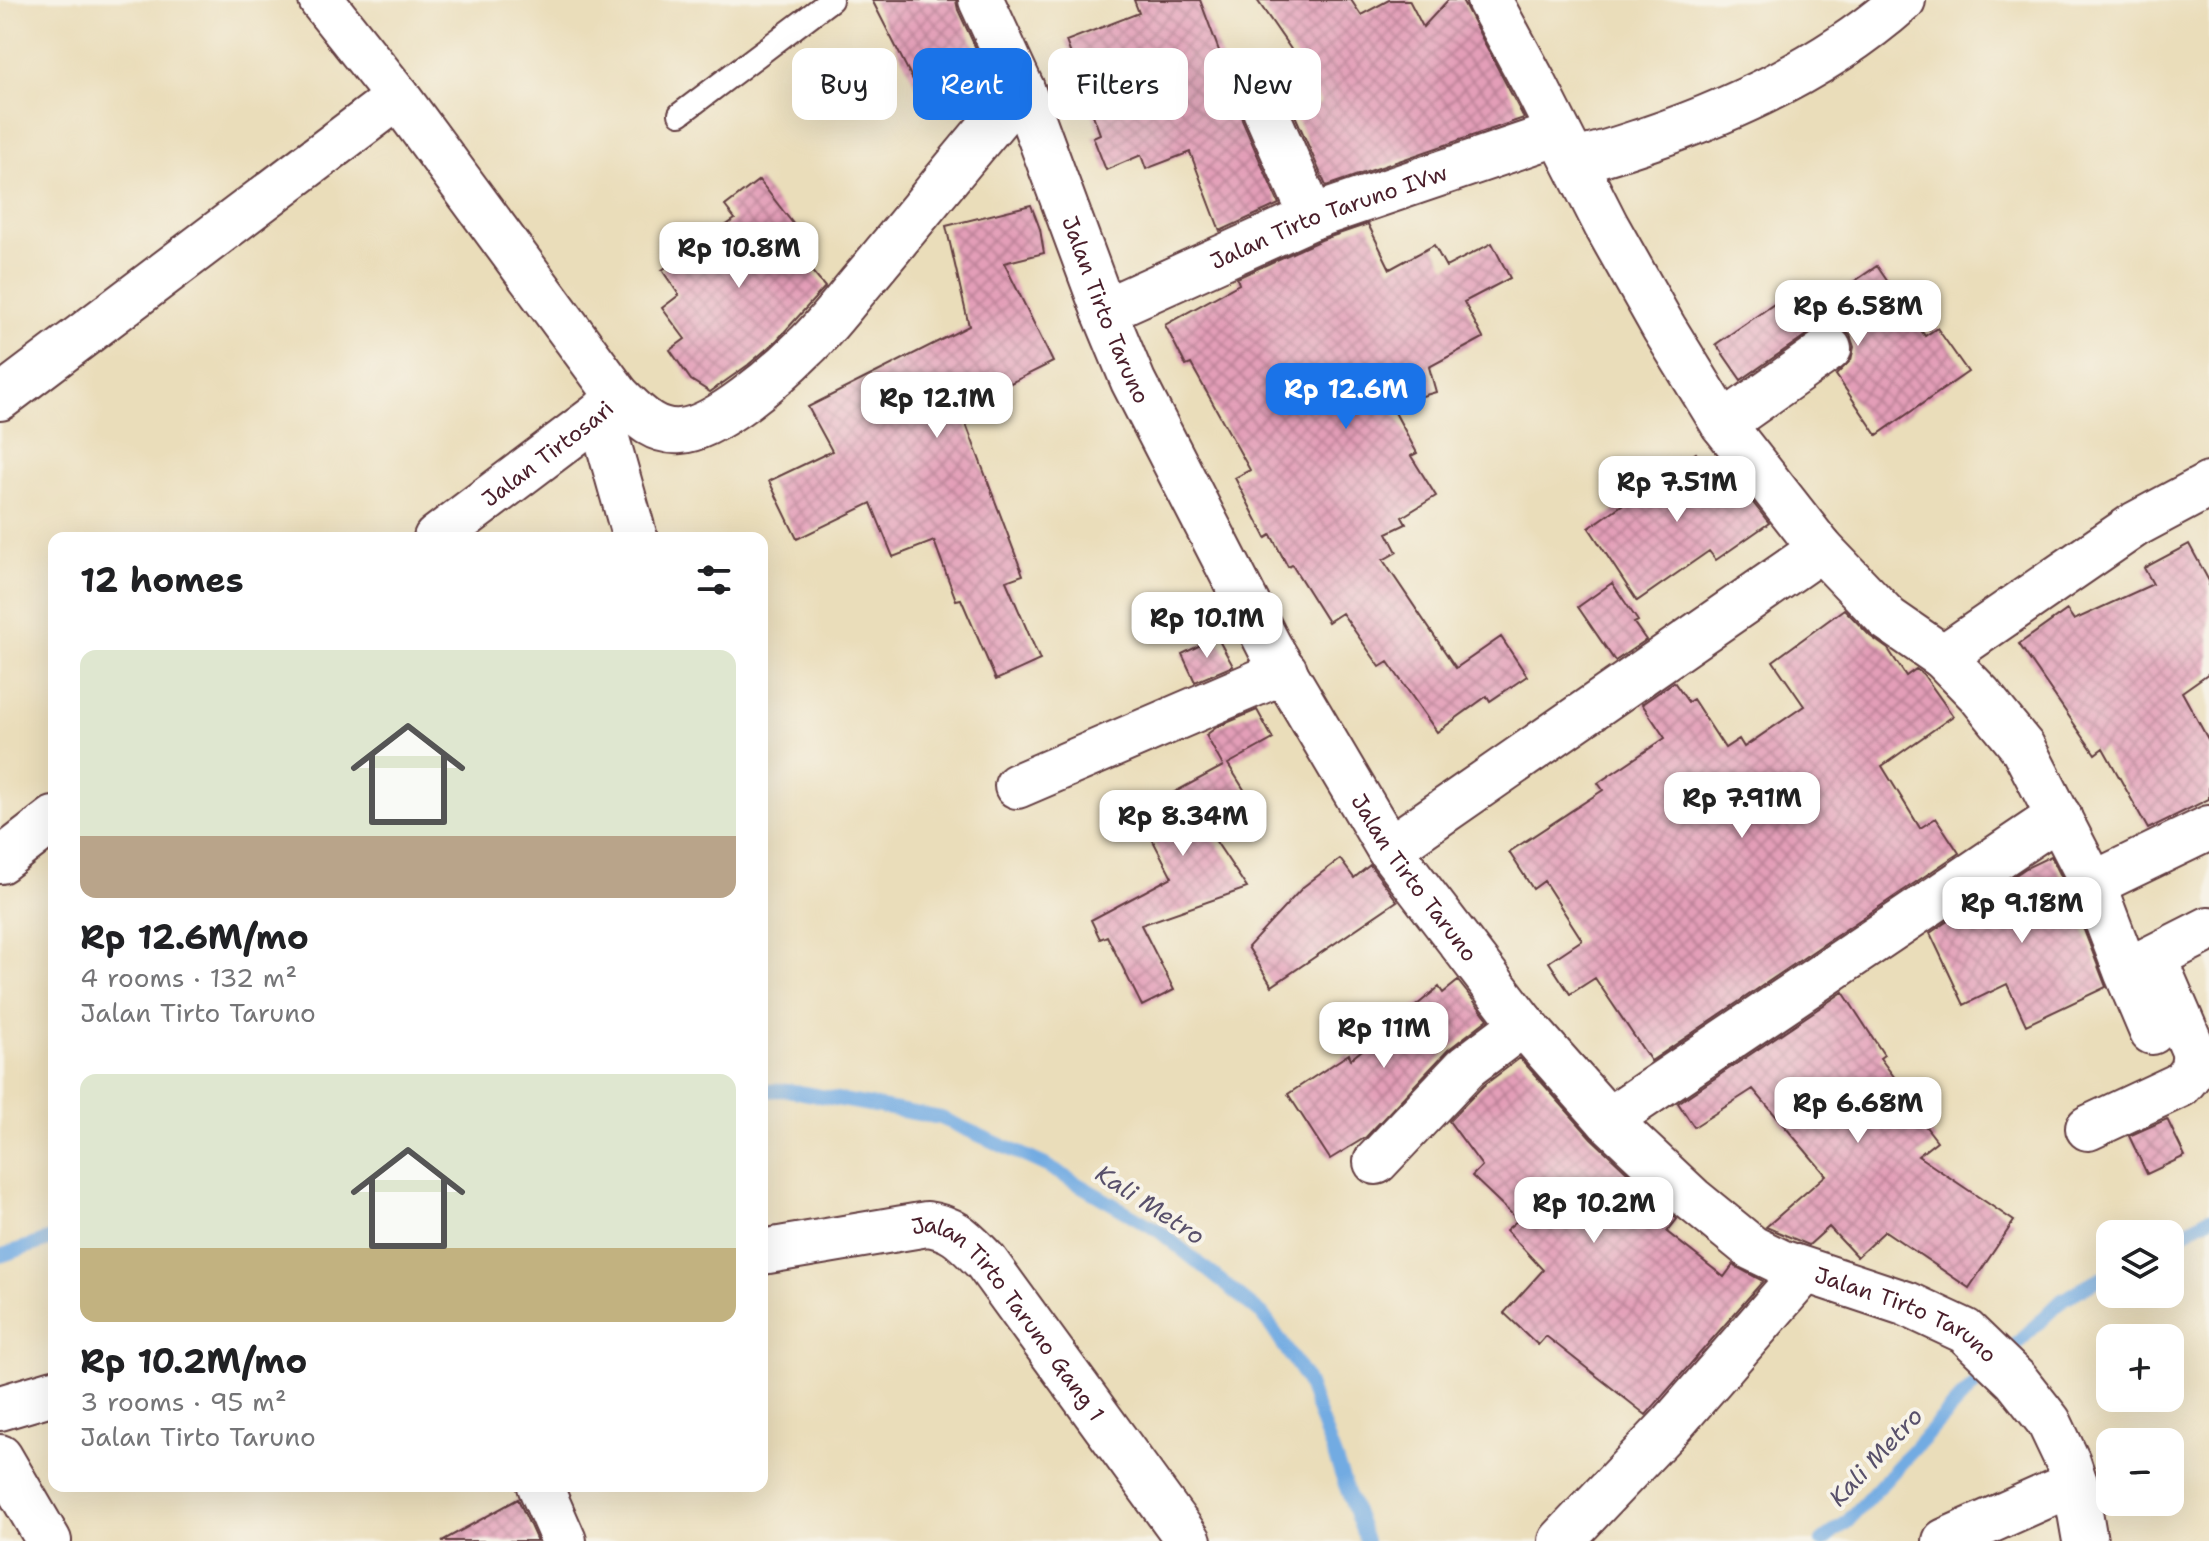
<!DOCTYPE html>
<html lang="en">
<head>
<meta charset="utf-8">
<style>
	body { margin:0; font-family:"Shantell Sans",sans-serif; background:#f6f6f6; color:#202124; height:100vh; display:flex; flex-direction:column; font-size:30px; white-space:nowrap }
	* { box-sizing:border-box; margin:0 }
	p { font-size:26px; color:#757577 }
	.icon { flex:none; width:44px; height:44px; fill:none; stroke:currentColor; stroke-width:2; stroke-linecap:round; stroke-linejoin:round }
	.map { position:relative; flex:1; overflow:hidden }
	.sheet { position:absolute; left:48px; top:532px; width:720px; height:960px; display:flex; flex-direction:column; background:#fff; border-radius:16px; box-shadow:0 8px 32px #0002 }
	.sheet>* { flex:none }
	.hud { position:absolute; left:792px; top:48px; width:760px; height:72px; display:flex; gap:16px }
	.tools { position:absolute; left:2096px; top:1220px; display:grid; gap:16px }
	.tools a { display:grid; place-items:center; width:88px; height:88px; border-radius:16px; background:#fff; box-shadow:0 8px 32px #0002; font-size:40px }
	.price { position:absolute; translate:-50% -68px; padding:0 18px; border-radius:16px; background:#fff; color:#222; font-size:26px; line-height:52px; filter:drop-shadow(0 2px 4px #0008) }
	.price::after { content:''; position:absolute; left:50%; top:48px; width:24px; height:18px; margin-left:-12px; background:inherit; clip-path:polygon(0 0,100% 0,50% 100%) }
	.price.active { background:#1a73e8; color:#fff }
	ul { padding:0; list-style:none }
	li { display:grid; align-content:center; gap:16px; height:424px; padding:0 32px }
	li span { display:grid; place-items:center; height:248px; border-radius:16px; color:#555 }
	li>.icon { margin-inline-start:auto }
	span .icon { width:144px; height:144px; fill:#fffc; stroke-width:1 }
	li b { font-size:34px }
	h2 { display:flex; justify-content:space-between; align-items:center; height:96px; padding:0 32px; font-size:34px }
	.chip { padding:0 28px; border-radius:16px; background:#fff; box-shadow:0 8px 32px #0002; font-size:28px; line-height:72px }
	.chip.active { background:#1a73e8; color:#fff }
	.map>svg:first-child { display:block }
</style>
</head>
<body>
<div class="map">
<svg width="2209" height="1541" viewBox="0 0 2209 1541">
	<defs>
		<pattern id="building-cross-hatch" width="8" height="8" patternUnits="userSpaceOnUse" patternTransform="scale(2)"><rect width="8" height="8" fill="#e39eb8"/><path d="M0 0l8 8M0 8l8-8" fill="none" stroke="#ba8096"/></pattern>
	</defs>
	<rect width="100%" height="100%" fill="#f7f3e8"/>
	<filter id="ink" filterUnits="userSpaceOnUse"><feTurbulence type="fractalNoise" baseFrequency=".0125" numOctaves="2"/><feDisplacementMap in="SourceGraphic" scale="16" xChannelSelector="R" yChannelSelector="G"/><feConvolveMatrix kernelMatrix="1 2 1 2 8 2 1 2 1" color-interpolation-filters="sRGB"/></filter>
	<filter id="wash" filterUnits="userSpaceOnUse"><feTurbulence type="fractalNoise" baseFrequency=".006" numOctaves="4" result="noise"/><feDisplacementMap in="SourceGraphic" scale="32" xChannelSelector="R" yChannelSelector="G"/><feGaussianBlur stdDeviation="1.8" result="paint"/><feColorMatrix in="noise" values="0 0 0 0 0 0 0 0 0 0 0 0 0 0 0 0 0 1.4 0 .05"/><feComposite in="paint" operator="in"/></filter>
	<g filter="url(#wash)">
		<rect width="100%" height="100%" fill="#eaddba"/>
		<g fill="none" stroke-linecap="round" stroke-linejoin="round">
			<path stroke="#72abe2" stroke-width="14" d="M762 1091 787 1090 941 1118 1045 1165 1159 1231 1263 1315 1305 1377 1366 1541
				M2170 1240 2209 1218
				M0 1256 54 1238
				M1822 1541 1847 1522 1960 1399 2062 1300 2110 1273"/>
		</g>
		<g id="blocks">
			<path fill="url(#building-cross-hatch)" d="M872 0H956L958 10 993 85 969 113 947 74 918 90Z
				M1134 0H1200L1240 107 1242 120 1279 204 1220 231 1190 152 1146 169 1141 155 1106 170 1093 137 1100 134 1066 41 1139 13Z
				M1257 0H1351L1361 15 1389 0H1409L1423 27 1448 0H1462L1524 118 1326 186 1294 113 1321 103 1297 58Z
				M759 180 798 230 789 237 808 259 804 262 825 287 777 340 748 365 710 392 691 380 670 350 685 339 662 308 679 295 662 270 735 219 725 206Z
				M1031 205 1040 229 1044 253 1004 263 1053 362 960 408 1023 575 1006 581 1040 660 996 680 961 599 956 600 934 541 893 557 871 503 797 539 769 481 832 451 808 407 969 326 946 226Z
				M1368 224 1390 269 1434 245 1446 267 1492 243 1510 278 1464 302 1483 338 1429 367 1436 392 1391 405 1417 453 1411 456 1436 496 1402 517 1406 524 1387 533 1397 552 1383 560 1456 668 1501 637 1527 676 1490 701 1487 696 1437 732 1388 662 1380 667 1342 613 1328 622 1292 565 1288 567 1271 535 1266 538 1235 478 1250 470 1191 364 1186 366 1165 325 1239 284 1237 278 1321 240Z
				M1877 266 1925 336 1937 328 1968 372 1877 435 1836 375 1851 360 1854 347 1850 335 1840 327 1827 324 1815 329 1741 380 1716 344 1793 291 1808 313Z
				M1696 453 1703 463 1714 456 1740 493 1743 490 1769 523 1716 560 1709 551 1637 601 1589 528Z
				M2189 544 2209 581V673L2182 692 2209 741V799L2148 829 2103 748 2095 754 2019 644 2067 610 2074 620 2153 584 2144 568Z
				M1612 583 1638 621 1634 623 1646 640 1615 661 1578 607Z
				M1844 609 1870 636 1888 649 1906 676 1916 669 1923 674 1953 716 1882 766 1920 828 1936 818 1959 853 1651 1061 1595 978 1570 994 1549 962 1582 940 1544 881 1533 889 1509 852 1603 790 1598 783 1665 738 1642 704 1674 682 1688 702 1693 699 1725 748 1739 739 1744 747 1804 706 1773 661Z
				M1217 637 1233 666 1195 682 1182 654Z
				M1257 710 1273 739 1228 764 1248 796 1205 825 1247 888 1141 925 1174 990 1142 1006 1107 936 1100 939 1091 920 1172 877 1138 812 1223 766 1206 735 1217 727Z
				M2051 856 2070 894 2106 987 2026 1025 2007 984 1964 1005 1930 933 2026 868Z
				M1340 859 1354 878 1370 865 1397 901 1272 986 1248 947 1303 887Z
				M1458 981 1488 1019 1448 1050 1366 1137 1330 1159 1288 1094 1349 1054 1351 1059 1439 987 1443 993Z
				M1843 992 1884 1055 1880 1058 1910 1098 1906 1101 1937 1141 1918 1156 2014 1221 1969 1288 1885 1231 1857 1257 1829 1227 1809 1245 1766 1227 1826 1175 1753 1089 1694 1127 1678 1103Z
				M1520 1058 1591 1138 1677 1219 1667 1232 1724 1277 1733 1265 1763 1281 1646 1415 1546 1336 1538 1345 1504 1313 1543 1270 1506 1230 1518 1220 1472 1176 1482 1166 1449 1121 1483 1086Z
				M2167 1119 2185 1156 2147 1174 2129 1136Z
				M518 1499 537 1541H442Z"/>
		</g>
	</g>
	<g filter="url(#ink)">
		<use href="#blocks" fill-opacity="0" stroke="#623c40" stroke-width="2"/>
		<g fill="none" stroke-linecap="round" stroke-linejoin="round">
			<g stroke="#623c40" stroke-width="26">
				<path id="lane" d="M680 114 831 0"/>
			</g>
			<g stroke="#623c40" stroke-width="48">
				<g id="street">
					<path d="M321 0 398 97 618 396C636 413 652 433 680 431 716 429 779 373 805 347 828 325 848 297 869 273 920 212 970 149 1022 89"/>
					<path id="s1" d="M981 0 1022 89 1104 311 1133 381 1269 646 1389 849 1523 1024 1608 1120 1692 1199 1752 1248 1781 1262 1907 1304 1965 1331 2016 1380 2049 1422 2068 1462 2075 1483 2085 1541"/>
					<path d="M1489 0 1534 83 1606 225 1664 328 1723 424 1821 549 1888 619 1943 657 1979 694 2023 748 2093 884 2126 971 2152 1032"/>
					<path d="M1265 110 1312 217"/>
					<path d="M1574 161C1598 156 1621 148 1645 140 1737 109 1830 65 1903 0"/>
					<path id="s2" d="M1104 311 1312 217 1559 133"/>
					<path d="M0 398 398 97"/>
					<path d="M600 414 635 538"/>
					<path d="M1723 424 1829 349"/>
					<path id="s3" d="M436 538 600 414 618 396"/>
					<path d="M1943 657 2136 524 2209 485"/>
					<path d="M1017 786 1285 671"/>
					<path d="M1389 849 1821 549"/>
					<path d="M0 861 54 819"/>
					<path d="M2093 884 2209 828"/>
					<path d="M2128 970 2209 929"/>
					<path d="M1608 1120 2059 816"/>
					<path d="M2088 1128 2180 1085C2191 1074 2195 1067 2194 1051L2154 958"/>
					<path d="M1376 1162 1466 1067 1523 1024"/>
					<path id="s4" d="M762 1252 927 1224C956 1228 965 1241 986 1262L1189 1541"/>
					<path d="M0 1408 54 1392"/>
					<path d="M0 1457 49 1541"/>
					<path d="M540 1486 564 1541"/>
					<path d="M1561 1541 1673 1423 1805 1271"/>
					<path d="M1945 1541 2075 1483"/>
				</g>
			</g>
			<use href="#lane" stroke="#fff" stroke-width="22"/>
			<use href="#street" stroke="#fff" stroke-width="44"/>
		</g>
	</g>
	<g text-anchor="middle" stroke-width="8" stroke-linejoin="round" paint-order="stroke">
		<g font-size="22" fill="#4a1f2b" stroke="#f7f3e8">
			<text dy="8" stroke="none"><textPath href="#s2" startOffset="244">Jalan Tirto Taruno IVw</textPath></text>
			<text dy="8" stroke="none"><textPath href="#s1" startOffset="334">Jalan Tirto Taruno</textPath></text>
			<text dy="8" stroke="none"><textPath href="#s3" startOffset="140">Jalan Tirtosari</textPath></text>
			<text dy="8" stroke="none"><textPath href="#s1" startOffset="982">Jalan Tirto Taruno</textPath></text>
			<text dy="8" stroke="none"><textPath href="#s1" startOffset="1654">Jalan Tirto Taruno</textPath></text>
			<text dy="8" stroke="none"><textPath href="#s4" startOffset="292">Jalan Tirto Taruno Gang 1</textPath></text>
		</g>
		<g font-size="24" font-style="italic" fill="#58506b" stroke="#f7f3e8">
			<text transform="translate(1150 1205) rotate(33)" y="8">Kali Metro</text>
			<text transform="translate(1876 1457) rotate(-47)" y="8">Kali Metro</text>
		</g>
	</g>
</svg>
<div class="tools">
<a><svg class="icon" aria-label="layers" viewBox="0 0 24 24"><path d="M12 4l9 5-9 5-9-5zM3 14l9 5 9-5"/></svg></a>
<a>+</a>
<a>−</a>
</div>
<b class="price" style="left:739px;top:290px">Rp 10.8M</b>
<b class="price" style="left:1858px;top:348px">Rp 6.58M</b>
<b class="price active" style="left:1346px;top:431px">Rp 12.6M</b>
<b class="price" style="left:937px;top:440px">Rp 12.1M</b>
<b class="price" style="left:1677px;top:524px">Rp 7.51M</b>
<b class="price" style="left:1207px;top:660px">Rp 10.1M</b>
<b class="price" style="left:1742px;top:840px">Rp 7.91M</b>
<b class="price" style="left:1183px;top:858px">Rp 8.34M</b>
<b class="price" style="left:2022px;top:945px">Rp 9.18M</b>
<b class="price" style="left:1384px;top:1070px">Rp 11M</b>
<b class="price" style="left:1858px;top:1145px">Rp 6.68M</b>
<b class="price" style="left:1594px;top:1245px">Rp 10.2M</b>
<div class="hud">
<a class="chip">Buy</a>
<a class="chip active">Rent</a>
<a class="chip">Filters</a>
<a class="chip">New</a>
</div>
<section class="sheet">
<h2>12 homes<svg class="icon" aria-label="filters" viewBox="0 0 24 24"><path d="M4 7h16M4 17h16"/><circle cx="9" cy="7" r="2"/><circle cx="15" cy="17" r="2"/></svg></h2>
<ul>
<li><span style="background:linear-gradient(#dfe7d0 75%,#b9a48a 0)"><svg class="icon" aria-label="home" viewBox="0 0 24 24"><path d="M3 11l9-7 9 7M6 9v11h12V9"/></svg></span><div><b>Rp 12.6M/mo</b><p>4 rooms · 132 m²</p><p>Jalan Tirto Taruno</p></div></li>
<li><span style="background:linear-gradient(#dfe7d0 70%,#c2b280 0)"><svg class="icon" aria-label="home" viewBox="0 0 24 24"><path d="M3 11l9-7 9 7M6 9v11h12V9"/></svg></span><div><b>Rp 10.2M/mo</b><p>3 rooms · 95 m²</p><p>Jalan Tirto Taruno</p></div></li>
</ul>
</section>
</div>
</body>
</html>
